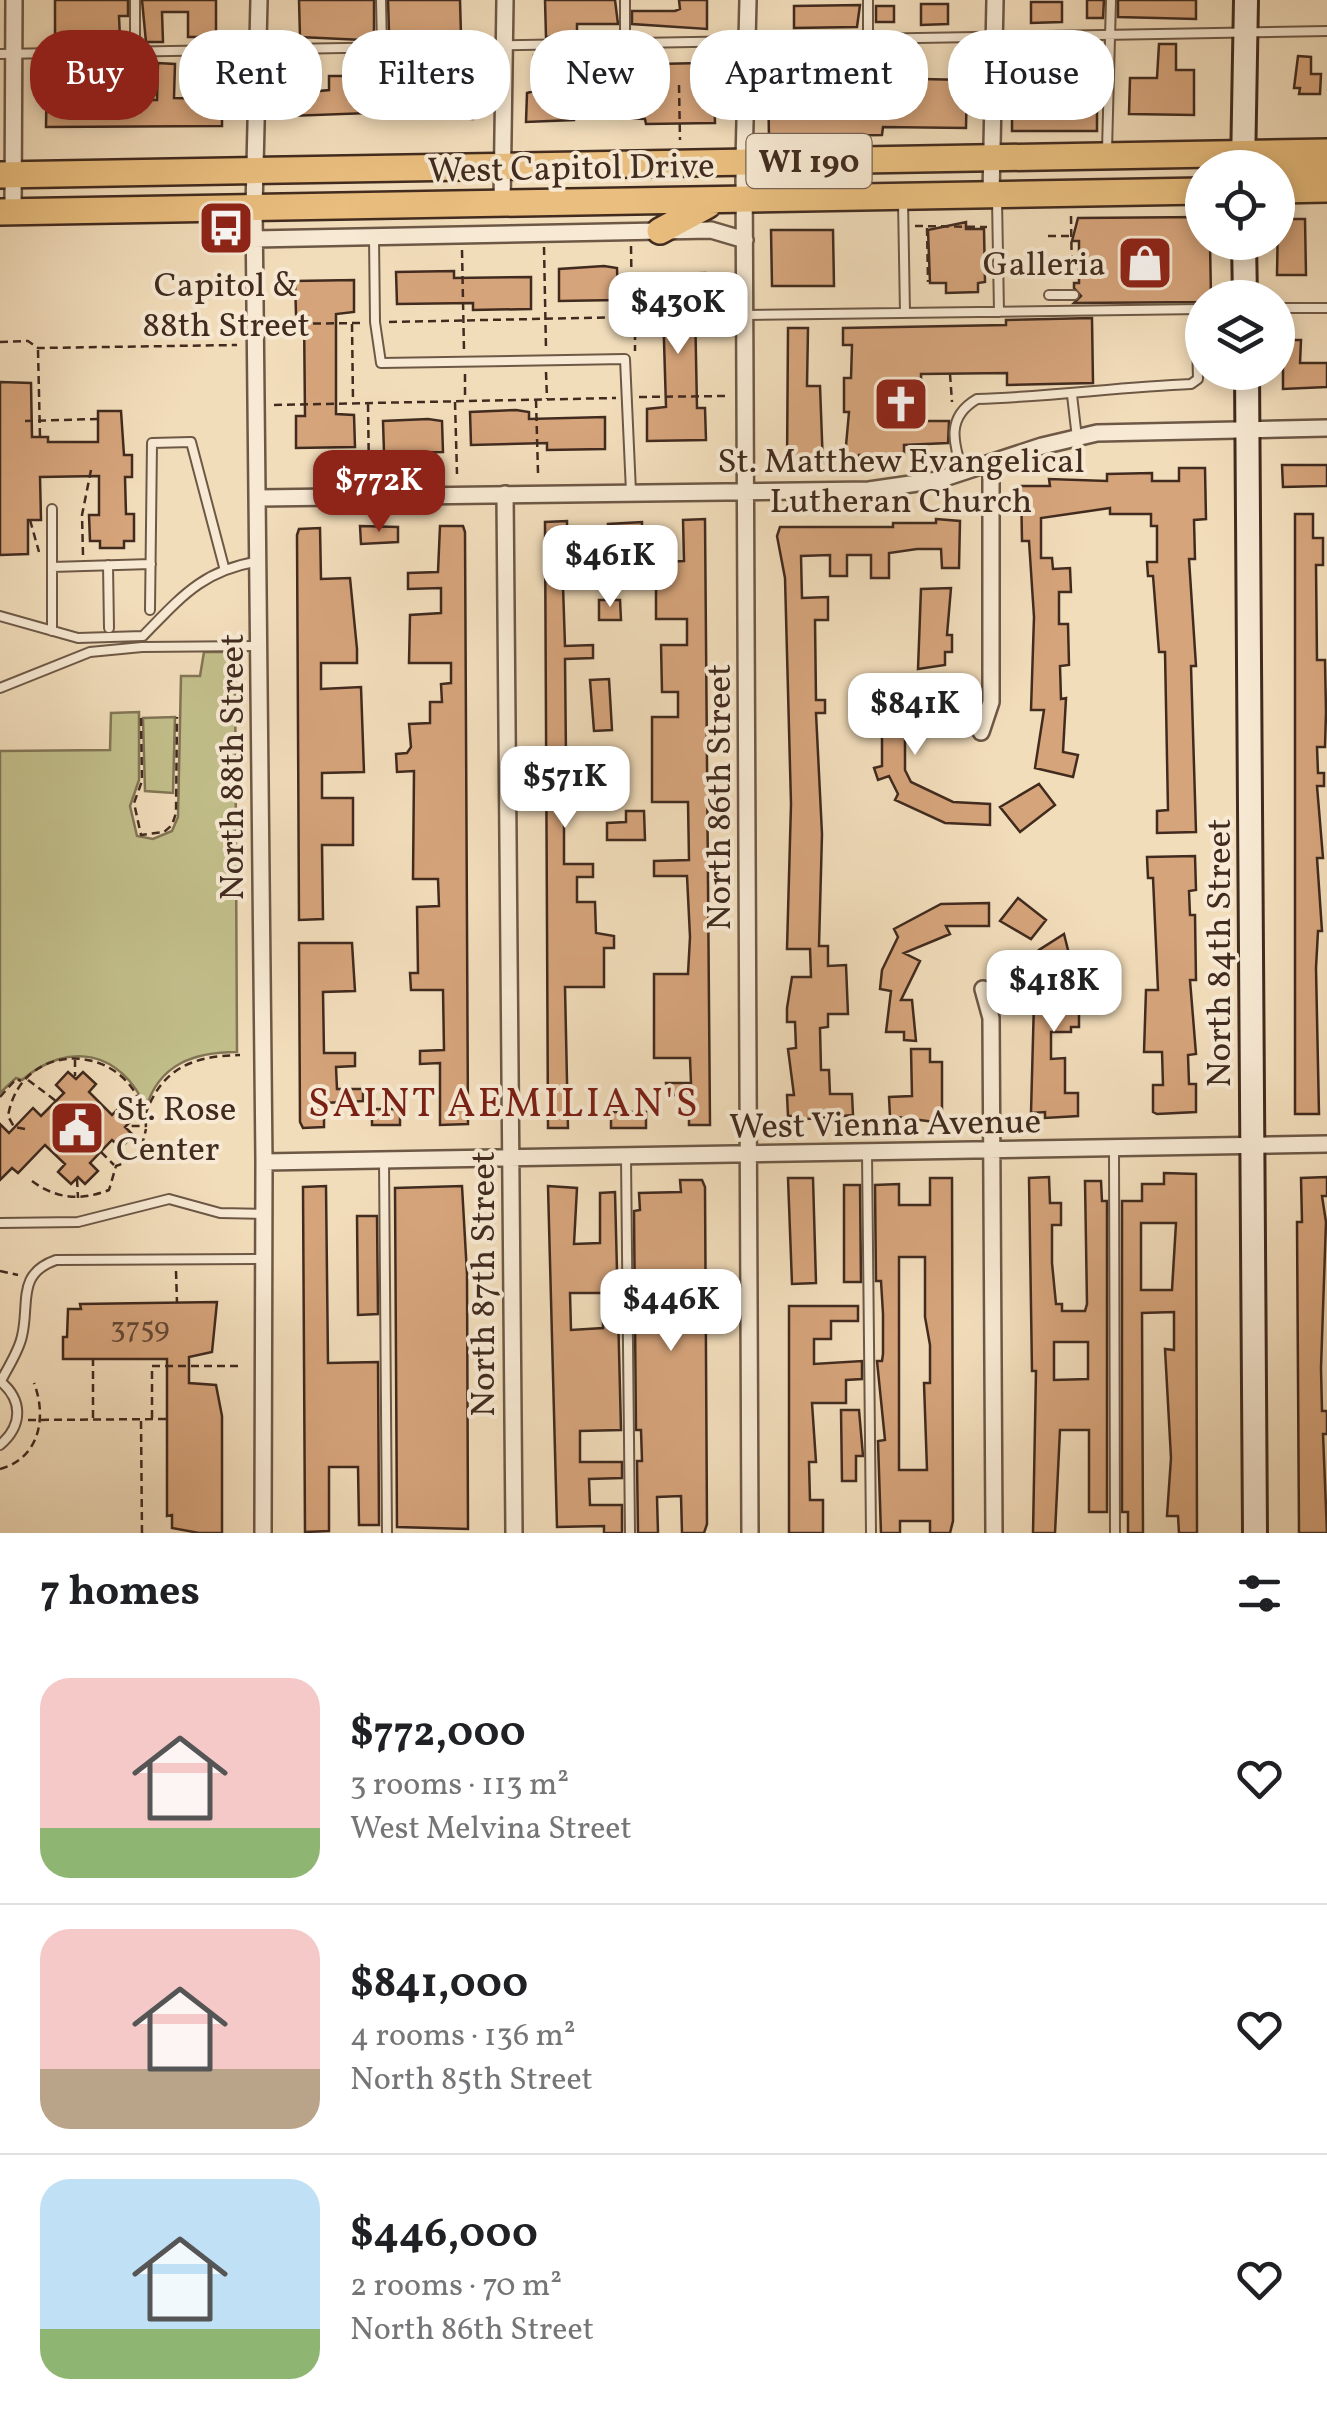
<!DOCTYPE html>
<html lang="en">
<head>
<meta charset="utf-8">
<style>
	body { margin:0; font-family:Vollkorn,serif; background:#f6f6f6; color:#202124; height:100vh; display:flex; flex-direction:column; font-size:38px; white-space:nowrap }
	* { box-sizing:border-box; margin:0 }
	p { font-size:32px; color:#757577 }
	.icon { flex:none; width:55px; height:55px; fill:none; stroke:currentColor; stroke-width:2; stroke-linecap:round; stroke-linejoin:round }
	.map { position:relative; height:1533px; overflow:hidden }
	.drawer { display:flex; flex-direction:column; background:#fff; flex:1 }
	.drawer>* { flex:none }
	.hud { position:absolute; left:30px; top:30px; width:1268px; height:90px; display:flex; gap:20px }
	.controls { position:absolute; left:1185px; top:150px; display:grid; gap:20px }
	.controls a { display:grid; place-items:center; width:110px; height:110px; border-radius:50%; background:#fff; box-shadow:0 5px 15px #0003; font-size:50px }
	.price { position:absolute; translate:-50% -85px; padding:0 22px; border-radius:20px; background:#fff; color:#222; font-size:32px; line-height:65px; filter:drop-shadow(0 2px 5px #0008) }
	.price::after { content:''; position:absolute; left:50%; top:60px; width:30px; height:22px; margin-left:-15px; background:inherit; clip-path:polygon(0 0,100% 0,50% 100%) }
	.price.selected { background:#8f2418; color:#fff }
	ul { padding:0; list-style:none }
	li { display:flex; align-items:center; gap:30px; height:250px; padding:0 40px }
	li+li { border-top:2px solid #e0e0e0 }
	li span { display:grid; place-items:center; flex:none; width:280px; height:200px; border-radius:30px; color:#555 }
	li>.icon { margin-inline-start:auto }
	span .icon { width:120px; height:120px; fill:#fffc; stroke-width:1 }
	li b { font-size:42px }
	h2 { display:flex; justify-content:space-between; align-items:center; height:120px; padding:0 40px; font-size:42px }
	.tag { padding:0 35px; border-radius:40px; background:#fff; box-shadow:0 5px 15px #0003; font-size:35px; line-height:90px }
	.tag.selected { background:#8f2418; color:#fff }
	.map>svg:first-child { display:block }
</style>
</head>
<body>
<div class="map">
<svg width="1327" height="1533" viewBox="0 0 1327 1533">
	<rect width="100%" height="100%" fill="#f2ddbb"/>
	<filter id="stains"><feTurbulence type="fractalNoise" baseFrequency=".002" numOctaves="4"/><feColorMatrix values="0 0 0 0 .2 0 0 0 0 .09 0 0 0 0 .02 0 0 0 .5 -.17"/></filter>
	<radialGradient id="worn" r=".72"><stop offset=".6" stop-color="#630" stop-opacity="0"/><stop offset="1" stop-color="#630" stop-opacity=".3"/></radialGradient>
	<path fill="#c2bf8b" stroke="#827555" stroke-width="2.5" d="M204 652H235L237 1052C194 1052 159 1064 146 1108 121 1051 69 1040 22 1080L16 1078 0 1093V751L110 750 111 713 139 712V780L130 806 137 836 153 839 172 831 178 817 181 676H200Z
		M175 717 173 793 145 791 143 718Z"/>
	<path fill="#d6a47b" stroke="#412b1f" stroke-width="2.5" fill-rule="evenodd" d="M55 0H128V16H119L120 38 92 39V45L55 46Z
		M142 0H216V37H188V12H162L163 42H146Z
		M299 0H374V32L363 40 300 37Z
		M388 0H460L461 36 425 39V32H389Z
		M545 0H615L618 24H577V36L546 37Z
		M679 0H707V29L632 24V11H675L680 9Z
		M1087 0H1104L1103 18H1087Z
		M1118 0H1196V19L1118 17Z
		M1031 2H1062V22L1031 23Z
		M921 4H948V24L921 25Z
		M860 5 857 27 794 28V6Z
		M876 6H894V22H876Z
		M1159 44H1176V70H1194V115L1129 114 1130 78H1157Z
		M546 52 628 55V82H657V64L701 63 702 81 714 80 715 123 646 124 645 119 574 116V120L526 122 527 93 534 91V55Z
		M425 54H441V76H474L473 119 397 116 396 112 289 116V94L329 90V76H346V56L363 55V82H396V89H423Z
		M1298 56 1311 57V74H1321L1320 94H1299L1300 88H1294Z
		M1069 58H1097V131H1012V78H1069Z
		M93 60V64H124V99L130 100H157L158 63 175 64 174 98 222 99V126L46 127 47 65 56 66V61Z
		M855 60 877 61 876 78 967 80 966 128 883 127 882 135 769 137 768 82 855 77Z
		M1202 217V242H1210L1211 298H1202V302L1074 303 1081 296 1074 288V283H1079V241H1072L1078 218Z
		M1278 219H1305L1306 275H1277Z
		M966 222V229H984L985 282 978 283V292L946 293V283H930L928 230Z
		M771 230H833L834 286H772Z
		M604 266 617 268 618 300 559 301V269Z
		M454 271V278L531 277V309L473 310V303L397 304 396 272Z
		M705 273 706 306H695L697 408H705L706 440 647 441V409L666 407 663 308 647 307 646 275Z
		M354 280V312L336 314V414L354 415 355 447 296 448V416H305L304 313 296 314 295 281Z
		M1092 318 1093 383 1007 385V373L921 374 922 421H949L948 443 904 445V455H859V468H844L849 412H844V378H851L852 345H843V328L1006 325V320Z
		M788 328H808L807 386H820L823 466H787Z
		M1283 340H1301L1300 363H1327V387L1283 389Z
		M0 382 31 383 32 437H48V442H98V411H121L124 455H132V477H125L126 514H134V541H124V548H100V541H90L89 515H99V476L40 477 41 520H28V554L0 555Z
		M516 410 529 412V419L605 417V449L547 450V443L471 445 470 412Z
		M428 419 442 421 443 452 384 453 383 421Z
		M1282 465H1327V486L1283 487Z
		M1179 468H1205L1206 519 1194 520 1195 559H1189L1196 666H1191L1196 832 1157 833V811L1168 810 1165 652H1159L1153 576H1148L1147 562H1157V526H1151V514H1110V508L1041 518V558H1052L1053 569 1070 568 1071 592H1059V624H1068L1069 665 1060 666 1061 699 1066 698 1063 752 1078 755 1073 777 1035 768 1044 710H1031L1034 617 1029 541H1022L1021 486H1050L1049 479 1107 481V474L1152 473V481H1179Z
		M1295 514H1313V538H1323V565H1316L1317 660H1325L1326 712 1325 747H1317L1318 773H1324V786H1317L1323 858H1317L1322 931H1318L1316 968 1319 1114H1295Z
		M705 519 710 1125H689V1095H667L666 1083H691L690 1058H654V974H688L690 937 687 876H654V861L689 860 688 802H652V717H678V692H662L661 645H687V619H656V562L684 561 683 520Z
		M936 519 960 521 959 568H942L941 549H917L889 553V578H871V555H847V576H830V555L801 556 802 598 828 597V620H815L816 700H825V713H816L822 834 819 946H828V966L846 965 848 1014H828V1027L820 1028 821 1070H829L830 1094H852L853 1115 796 1120V1116H788L787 1095H794L788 1049 796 1048 795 1022H787V1008L792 977H811L810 949H787L791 804 785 578 777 536 780 527H893V523H936Z
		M567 521V527H579V542L564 548V573H592V586H563L565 646 593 645V658L565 659 566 757 598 756 600 804H564V864H593V877H577V902H595L596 933 614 936V948H604V987H565L568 1128H548L545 522Z
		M642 522V540H608V524Z
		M360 526 398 527V542L361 544Z
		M440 526H463L465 532 468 1124 440 1125V1063L420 1064V1051L444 1050 443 990H411L410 973H418L417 907 439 906 438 879H413L414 771 397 772 396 754 407 753 411 747 409 724 430 723V702H442L441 684 451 683V663H409L410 615 441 613V588L408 589V573L438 572Z
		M320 528 321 579 350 578 357 649V663H321V689L361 687 364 772 322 773V798H353V845H322L323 919 299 920 297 535 299 529Z
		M951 588 947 635H952V652H945V665L918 669 921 589Z
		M599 600H620L621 620H599Z
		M609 679 612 730 594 731 590 680Z
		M876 681H919L920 719H905V770L911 782 953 802 990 804V825L945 823 895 800 898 794 889 776 878 780 874 768 882 766V705H877Z
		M1039 784 1055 805 1020 832 1000 807Z
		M626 811H644L645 840H607V823L626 822Z
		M1195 856 1196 890 1189 891 1190 915H1195L1196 980H1190L1196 1054 1188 1055 1189 1084H1196V1112L1157 1114 1153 1112V1085H1163L1162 1052H1144L1146 990H1158L1153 878H1148L1147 857Z
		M1018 898 1046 920 1031 939 1000 921Z
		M989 903V926H946L950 934 904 953 920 961 901 1000H912L916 1041 904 1040V1032H886L891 991 880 989 882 970 898 937 894 929 941 904Z
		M1064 934 1079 994V1027H1071V1032H1051V1059L1065 1058V1093H1078V1116L1045 1118V1112L1031 1113 1034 1001H1051L1046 975 1053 973 1039 950Z
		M299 943H352L355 991 323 992 324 1053H355V1066L336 1067 337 1089H363V1101L324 1103V1127L303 1128 300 1122Z
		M911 1049H930V1062H942V1123L890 1116 889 1097 912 1096Z
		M68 1072 76 1079 83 1072 96 1084 89 1092 112 1115 120 1107 133 1119 125 1127 133 1135 121 1148 112 1140 90 1163 98 1171 85 1184 78 1177 71 1184 58 1172 65 1164 45 1145 18 1173 12 1168 0 1180V1124L9 1133 33 1108 41 1116 64 1093 56 1085Z
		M372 1109H400V1125H372Z
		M611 1112H646V1128H611Z
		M1164 1173 1196 1174 1197 1533H1179L1178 1516H1167L1171 1458 1165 1349 1174 1350V1312L1142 1313 1143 1533H1128V1512H1122V1201H1142V1184H1164ZM1141 1223H1176L1172 1290H1141Z
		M1049 1177 1050 1203H1061V1225H1052V1263L1056 1304H1062V1311H1085L1087 1304 1085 1181H1101L1102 1201H1107V1512H1089V1430H1060L1055 1533H1033L1036 1371H1032L1029 1178ZM1054 1342H1088V1379L1054 1380Z
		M1327 1177V1196H1322L1326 1222 1321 1368 1322 1411H1327V1434H1323L1327 1533H1299L1297 1222H1302L1301 1178Z
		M788 1178H813L816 1283 792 1284Z
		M930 1178H952L953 1521 950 1533H930V1521H900V1533H881L878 1441 885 1440 877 1361H882L883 1354V1314L881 1281H876L875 1185 899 1184V1205H930ZM899 1257H925V1317L930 1345V1383H924L927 1470H899Z
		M680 1180H702L705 1187 707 1524 704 1533H682L681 1496 657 1497 658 1533H638L637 1461H642L641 1430H636L634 1211 640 1210 639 1193 681 1192Z
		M844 1185H860L861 1282H844Z
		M326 1186 328 1363 378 1362 379 1525H359L358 1467H329V1531L305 1532 303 1187Z
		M462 1186 467 1274 468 1529 397 1527 395 1188Z
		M548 1186 577 1188 574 1244 600 1243V1193L615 1192 621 1430 580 1431V1462H622V1478L589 1479 590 1505H622V1533H604V1526L557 1527ZM570 1293H603V1328L571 1330Z
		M357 1216H377L378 1314 358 1315Z
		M217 1302 212 1352 189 1357V1383L216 1385 222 1416V1533H199L172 1528V1515L167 1516V1359H63V1337H67L68 1309H81L80 1304Z
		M789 1306H858V1321H831V1339H814V1364L862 1361V1379L846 1380V1403H812L816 1462H809L810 1500H823V1533H789Z
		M841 1410H859L863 1456H856V1481H842Z"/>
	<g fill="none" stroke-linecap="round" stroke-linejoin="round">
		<g stroke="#6d5846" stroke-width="12">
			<path id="lane" d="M381 0 382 47
				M868 39V0
				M625 43V0
				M135 51V0
				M0 54 1327 31
				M1107 150 1111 0
				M997 199 999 312
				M903 201 905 313
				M374 237 375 322 381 363 625 359 631 492
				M1049 295H1074
				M1278 308H1327
				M745 315 1202 309
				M1072 395 1077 438
				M963 473C953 442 946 417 977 399 1049 397 1119 387 1191 384L1198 379 1197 341H1202
				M52 509V567
				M108 565 109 628
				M150 610 152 443 191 442 224 567
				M0 616 78 638 143 636C182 596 203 570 260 561
				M52 631V567L151 564
				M0 688 90 652 142 647 258 646
				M1114 1149 1115 1533
				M867 1153 871 1533
				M626 1157 630 1533
				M384 1160 387 1533
				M0 1223 78 1222 169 1199 220 1213 264 1214
				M0 1381C23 1400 23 1425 0 1445
				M1 1381C8 1367 19 1351 22 1336 30 1303 16 1274 56 1260L265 1259"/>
		</g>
		<g stroke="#6d5846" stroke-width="20">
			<path id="street" d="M259 0 254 208 264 1162 263 1533
				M748 0 744 162 750 1533
				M991 195 995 0
				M502 203 505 0
				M13 212 14 0
				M254 239 711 230 745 240
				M505 494 514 1533
				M259 498 869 490 938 480 1042 446 1097 433 1327 428
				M981 732 991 702V463
				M983 989 991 1018 994 1533
				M264 1162 1327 1144"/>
		</g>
		<g stroke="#412b1f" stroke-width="28">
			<path id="secondary" d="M1243 168 1246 0
				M1244 242 1245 298
				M1247 372 1255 1533"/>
		</g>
		<g stroke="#412b1f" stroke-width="30">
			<path id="primary" d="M1278 173 1327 166
				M0 175 1327 152
				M1278 190 1327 189
				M0 212 1202 191
				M660 231 708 205"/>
		</g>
		<path stroke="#412b1f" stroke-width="2.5" stroke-dasharray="8 5" stroke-linecap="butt" d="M679 85 680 140
			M1071 216 1072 281
			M915 226 987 227
			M927 228 928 282
			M1048 236H1070
			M631 246 632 317
			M544 247 546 349
			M462 250 464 351
			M635 319V351
			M389 322 727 315
			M274 324 361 323
			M352 324 353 401
			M0 342 28 341 38 348 237 345
			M38 350 40 437
			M546 372 547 399
			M465 374V400
			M950 374 952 402
			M639 397 727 396
			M536 400 538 473
			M455 402 457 474
			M368 404 369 476
			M274 405 616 398
			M25 421 98 419
			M30 520 39 552
			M83 555 82 515 91 470
			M141 718 142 781 134 803 141 835 164 832 172 825 176 813 177 717
			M75 1059V1076
			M28 1080 56 1101
			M0 1097 16 1079 21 1081
			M145 1115C162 1068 192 1056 240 1055
			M25 1129 14 1127 8 1116C22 1034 137 1042 146 1126H129
			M101 1152 114 1165
			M77 1179 78 1198
			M32 1181C56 1199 81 1201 109 1190L116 1166 139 1158 146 1129
			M0 1271 18 1275
			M176 1271 177 1303
			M93 1358V1420
			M152 1418V1366H242
			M28 1420 167 1419
			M141 1421 142 1533
			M0 1469C40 1458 47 1417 34 1383"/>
		<use href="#lane" stroke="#f7e9d3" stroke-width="8"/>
		<use href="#street" stroke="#f7e9d3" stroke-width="15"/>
		<use href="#secondary" stroke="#f7e9d3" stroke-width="22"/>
		<use href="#primary" stroke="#e9be7e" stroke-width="25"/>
	</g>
	<defs>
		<g id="bus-square" transform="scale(2.875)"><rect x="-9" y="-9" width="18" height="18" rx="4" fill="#8f2418" stroke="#f7e9d3"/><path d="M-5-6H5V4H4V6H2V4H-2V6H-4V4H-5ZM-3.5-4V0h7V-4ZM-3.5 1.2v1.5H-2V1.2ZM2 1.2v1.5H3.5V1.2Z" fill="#fff"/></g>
		<g id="shop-square" transform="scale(2.875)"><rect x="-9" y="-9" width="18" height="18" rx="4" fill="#8f2418" stroke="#f7e9d3"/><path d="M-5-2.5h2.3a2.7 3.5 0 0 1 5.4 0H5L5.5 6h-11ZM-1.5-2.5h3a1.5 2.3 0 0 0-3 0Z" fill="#fff"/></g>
		<g id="church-square" transform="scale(2.875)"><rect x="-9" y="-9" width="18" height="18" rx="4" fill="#8f2418" stroke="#f7e9d3"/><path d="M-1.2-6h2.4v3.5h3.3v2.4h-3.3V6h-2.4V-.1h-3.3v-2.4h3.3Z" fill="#fff"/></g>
		<g id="civic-square" transform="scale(2.875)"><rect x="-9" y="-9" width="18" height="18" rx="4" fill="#8f2418" stroke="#f7e9d3"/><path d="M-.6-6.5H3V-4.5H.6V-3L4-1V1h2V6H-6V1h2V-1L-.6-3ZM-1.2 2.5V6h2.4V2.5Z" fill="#fff"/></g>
	</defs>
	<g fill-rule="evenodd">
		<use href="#bus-square" x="226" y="228"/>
		<use href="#shop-square" x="1145" y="263"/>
		<use href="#church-square" x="901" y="404"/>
		<use href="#civic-square" x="77" y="1128"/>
	</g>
	<g text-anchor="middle" stroke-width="8" stroke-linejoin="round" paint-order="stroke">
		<g font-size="30" fill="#664936">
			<text x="140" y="1337">3759</text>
		</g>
		<rect fill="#f7e9d3" stroke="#786455" stroke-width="2.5" x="746.5" y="134" width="125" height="54" rx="8"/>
		<g font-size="32" font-weight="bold" fill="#412b1f">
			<text x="809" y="172">WI 190</text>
		</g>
		<g font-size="35" fill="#412b1f" stroke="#f7e9d3">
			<text transform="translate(571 167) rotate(-1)" y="12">West Capitol Drive</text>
			<text transform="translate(231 767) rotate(-90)" y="12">North 88th Street</text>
			<text transform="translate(718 797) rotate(-90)" y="12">North 86th Street</text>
			<text transform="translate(1218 953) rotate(-90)" y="12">North 84th Street</text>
			<text transform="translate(885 1123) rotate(-1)" y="12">West Vienna Avenue</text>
			<text transform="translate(482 1284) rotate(-90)" y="12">North 87th Street</text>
		</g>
		<g font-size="35" fill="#412b1f" stroke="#f7e9d3">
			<text x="1106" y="275" text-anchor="end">Galleria</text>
			<text x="226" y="296">Capitol &amp;<tspan x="226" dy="40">88th Street</tspan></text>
			<text x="901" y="472">St. Matthew Evangelical<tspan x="901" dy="40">Lutheran Church</tspan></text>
			<text x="116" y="1120" text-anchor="start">St. Rose<tspan x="116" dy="40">Center</tspan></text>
		</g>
		<g font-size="40" letter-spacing="2.5" fill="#7a1f14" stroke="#f7e9d3">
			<text x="504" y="1116">SAINT AEMILIAN'S</text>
		</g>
	</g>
	<rect width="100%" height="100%" filter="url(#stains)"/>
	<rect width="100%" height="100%" fill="url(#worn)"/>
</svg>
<div class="controls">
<a><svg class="icon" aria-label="locate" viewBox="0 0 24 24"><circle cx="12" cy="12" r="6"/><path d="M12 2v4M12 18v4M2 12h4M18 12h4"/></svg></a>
<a><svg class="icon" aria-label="layers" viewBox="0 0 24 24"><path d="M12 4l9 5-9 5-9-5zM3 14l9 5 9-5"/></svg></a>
</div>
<b class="price" style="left:678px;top:357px">$430K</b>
<b class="price selected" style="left:379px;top:535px">$772K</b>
<b class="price" style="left:610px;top:610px">$461K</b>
<b class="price" style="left:915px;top:758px">$841K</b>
<b class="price" style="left:565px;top:831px">$571K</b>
<b class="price" style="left:1054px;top:1035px">$418K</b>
<b class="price" style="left:671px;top:1354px">$446K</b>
<div class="hud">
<a class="tag selected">Buy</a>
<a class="tag">Rent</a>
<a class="tag">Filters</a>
<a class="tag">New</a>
<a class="tag">Apartment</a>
<a class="tag">House</a>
</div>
</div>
<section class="drawer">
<h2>7 homes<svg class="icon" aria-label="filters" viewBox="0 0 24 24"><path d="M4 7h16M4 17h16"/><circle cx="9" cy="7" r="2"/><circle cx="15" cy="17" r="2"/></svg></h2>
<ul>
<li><span style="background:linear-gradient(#f6c9c9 75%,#8fb573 0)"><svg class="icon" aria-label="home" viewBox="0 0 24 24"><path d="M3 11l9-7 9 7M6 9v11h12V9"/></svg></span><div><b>$772,000</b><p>3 rooms · 113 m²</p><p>West Melvina Street</p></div><svg class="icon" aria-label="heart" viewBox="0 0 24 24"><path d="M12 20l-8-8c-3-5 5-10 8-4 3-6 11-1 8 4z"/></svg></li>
<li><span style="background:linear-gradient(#f6c9c9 70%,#b9a48a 0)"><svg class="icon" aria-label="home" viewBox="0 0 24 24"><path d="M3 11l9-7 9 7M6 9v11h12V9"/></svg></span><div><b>$841,000</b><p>4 rooms · 136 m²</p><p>North 85th Street</p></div><svg class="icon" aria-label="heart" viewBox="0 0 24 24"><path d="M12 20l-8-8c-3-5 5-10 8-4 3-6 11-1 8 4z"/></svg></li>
<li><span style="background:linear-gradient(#bfe0f5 75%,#8fb573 0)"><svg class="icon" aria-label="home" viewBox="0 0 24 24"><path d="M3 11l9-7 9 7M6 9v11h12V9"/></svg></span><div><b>$446,000</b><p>2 rooms · 70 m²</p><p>North 86th Street</p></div><svg class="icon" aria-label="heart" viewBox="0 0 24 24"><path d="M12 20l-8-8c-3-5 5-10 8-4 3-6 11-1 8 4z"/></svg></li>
</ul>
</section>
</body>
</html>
